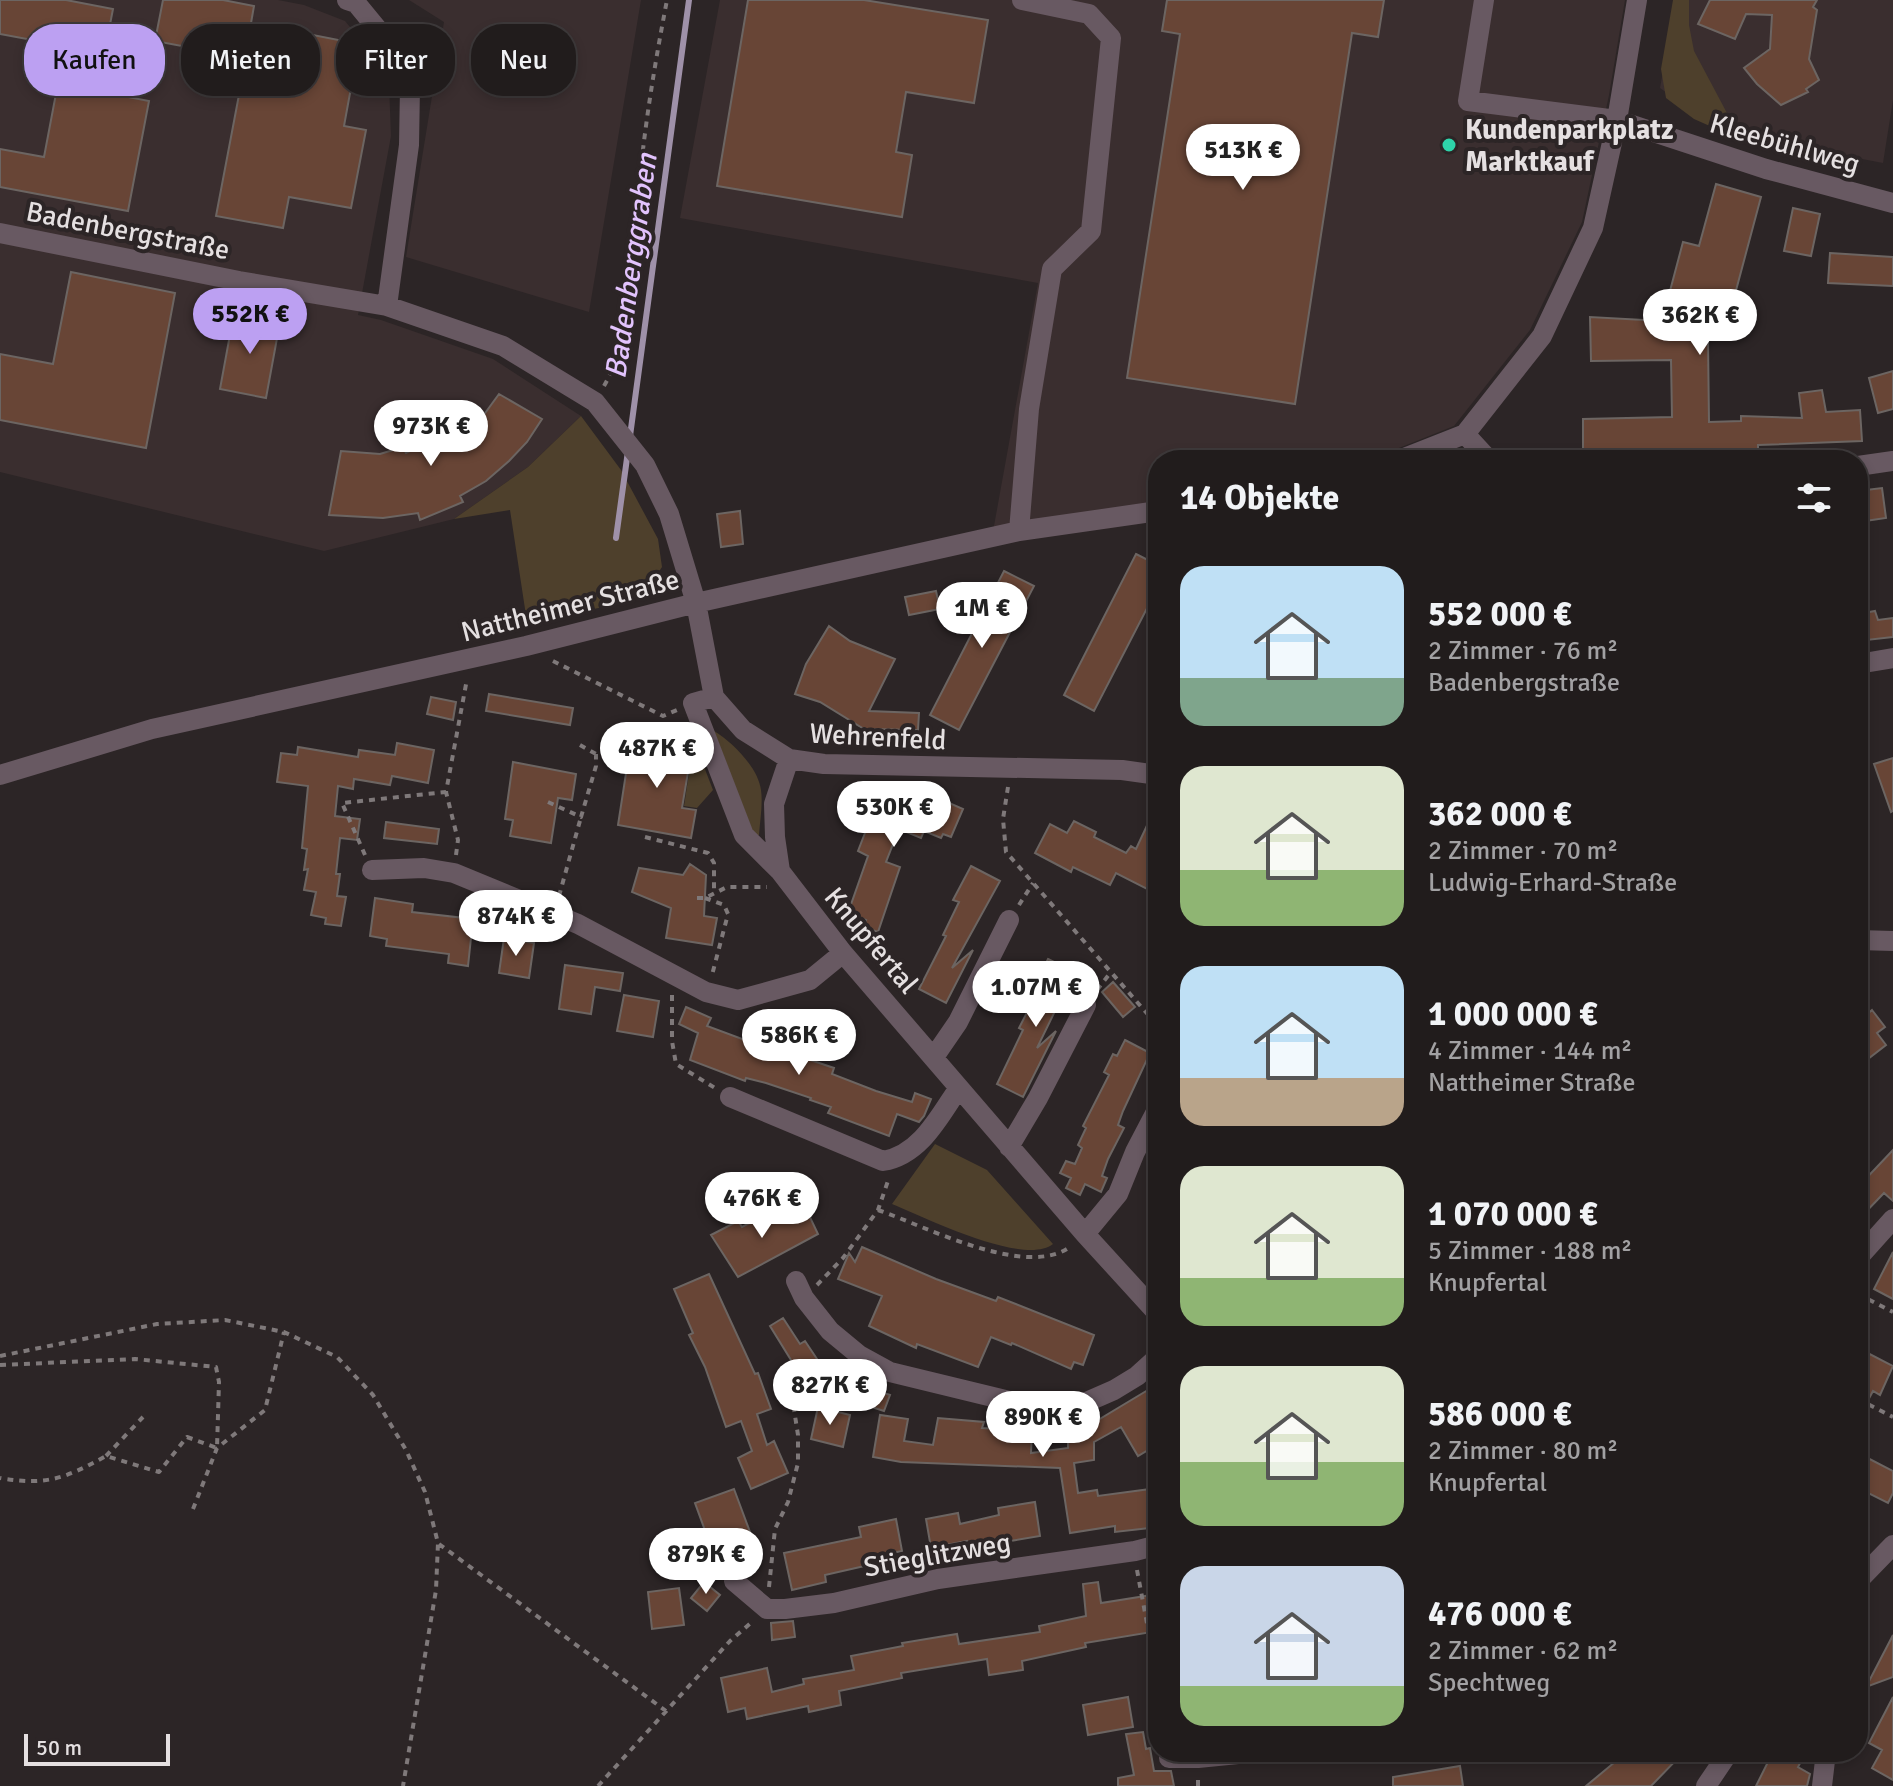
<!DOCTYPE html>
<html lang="de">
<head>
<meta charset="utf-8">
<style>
	body { margin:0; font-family:Signika,sans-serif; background:#2d2929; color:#f1f3f6; height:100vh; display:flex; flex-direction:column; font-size:30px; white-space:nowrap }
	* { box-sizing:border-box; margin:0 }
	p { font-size:26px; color:#a2a1a3 }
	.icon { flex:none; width:44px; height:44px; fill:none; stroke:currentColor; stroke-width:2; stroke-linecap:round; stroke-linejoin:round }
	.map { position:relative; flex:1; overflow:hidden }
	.details { position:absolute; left:1148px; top:450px; width:720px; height:1312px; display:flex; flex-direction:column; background:#211c1c; border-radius:32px; box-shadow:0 4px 12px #0003,0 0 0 2px #3e3a3b }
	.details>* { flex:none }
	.guide { position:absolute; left:24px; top:24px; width:760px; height:72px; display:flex; gap:16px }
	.scale { position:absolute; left:24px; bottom:20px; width:146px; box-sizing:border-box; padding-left:8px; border:4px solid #e5e0e1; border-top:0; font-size:22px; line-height:28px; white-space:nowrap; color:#e5e0e1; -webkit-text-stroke:6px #2c2526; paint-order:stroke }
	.price { position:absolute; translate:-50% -68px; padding:0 18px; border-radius:28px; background:#fff; color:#222; font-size:26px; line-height:52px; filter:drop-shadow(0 2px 4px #0008) }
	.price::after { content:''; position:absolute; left:50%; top:48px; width:24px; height:18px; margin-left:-12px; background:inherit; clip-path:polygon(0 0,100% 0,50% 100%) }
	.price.current { background:#bca0f2; color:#111 }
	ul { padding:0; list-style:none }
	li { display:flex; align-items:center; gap:24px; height:200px; padding:0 32px }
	li span { display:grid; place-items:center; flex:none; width:224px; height:160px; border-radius:24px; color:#555 }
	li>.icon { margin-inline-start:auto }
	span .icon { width:96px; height:96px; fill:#fffc; stroke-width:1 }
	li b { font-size:34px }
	h2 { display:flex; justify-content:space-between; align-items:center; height:96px; padding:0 32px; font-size:34px }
	.chip { padding:0 28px; border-radius:32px; background:#211c1c; box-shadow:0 4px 12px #0003,0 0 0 2px #3e3a3b; font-size:28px; line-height:72px }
	.chip.current { background:#bca0f2; color:#111 }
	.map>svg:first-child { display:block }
</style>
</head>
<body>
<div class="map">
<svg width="1893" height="1786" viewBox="0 0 1893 1786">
	<rect width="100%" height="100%" fill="#2c2526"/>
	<path fill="#3a2e2f" d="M0 0H278L304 5 345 21 368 49 389 84 391 136 358 315 381 320 493 359 581 416 528 467 454 519 324 551 0 472Z
		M409 0H641L589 312 406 257 444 22Z
		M720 0H1625L1609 95 1582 222 1530 330 1454 426 1369 460H1158V507L992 537 1038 283 680 218Z
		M1676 0H1893V100L1883 163 1722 132 1660 88Z"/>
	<path fill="#4e402c" d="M1673 0H1689V25L1694 51 1728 115 1730 135 1694 119 1666 98 1661 69Z
		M581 416 621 470 658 539 662 567 648 588 619 604 527 622 510 510 454 519 528 467Z
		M714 731C732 742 758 767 761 790 763 804 760 820 759 835H754Z
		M694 741 713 790 697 808 684 806Z
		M935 1144 987 1170 1053 1244C1024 1267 924 1217 892 1204Z"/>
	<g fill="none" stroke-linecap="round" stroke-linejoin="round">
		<path stroke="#9f91a9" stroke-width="6" d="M630 436 689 0
			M616 538 628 451"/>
	</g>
	<path fill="#684536" stroke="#6c6562" stroke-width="2" d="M0 0H66L113 9 97 91 149 101 128 211 0 187V149L44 157 65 46 0 34Z
		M163 0H223L254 6 251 23 359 44 344 126 366 130 351 208 289 197 283 228 216 216 246 58 155 41Z
		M748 0H864L988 20 974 103 906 92 896 152 912 155 902 217 717 186Z
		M1167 0H1384L1378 37 1352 33 1295 404 1127 378 1180 34 1162 31Z
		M1710 0H1817L1813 7 1817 10 1809 59 1819 80 1806 89 1808 92 1781 105 1757 84 1744 68 1770 49 1772 15 1746 14 1735 39 1698 24Z
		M1716 184 1761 197 1723 339 1708 340 1709 422 1741 421V416L1802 418 1799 393 1822 390 1826 412 1860 410 1862 441 1758 445V450L1709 451V458L1583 460V419L1672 417 1671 360 1591 361 1590 317 1662 321 1683 242 1699 246Z
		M1793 208 1820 214 1811 256 1784 251Z
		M1830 253 1893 257V286L1828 283Z
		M71 272 175 293 146 448 0 420V354L53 364Z
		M234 313 280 322 266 398 220 389Z
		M1893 371V409L1878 413 1869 378Z
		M499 394 542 419 527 442 509 461 486 481 460 496 463 502 420 520 418 513 383 518 329 515 341 451 380 454 403 447 406 453 433 440 439 451 457 441 480 420Z
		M1882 488 1886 518 1858 522V491Z
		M740 511 743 544 721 547 717 514Z
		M1136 554 1158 565V587L1094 711 1064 695Z
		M1004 571 1034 586 959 730 930 715Z
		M936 591 940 609 909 615 905 597Z
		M1875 611 1878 620 1893 618V637L1858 641V614Z
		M829 626 850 641 895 659 869 711 919 713 918 730 864 729 820 702 795 694 806 664Z
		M489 694 573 708 570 725 486 711Z
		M431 697 456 702 453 720 427 714Z
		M631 741 692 748 682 808 696 810 691 838 618 825Z
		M397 743 434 750 428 783 392 776 390 785 354 779 353 789 338 786 335 816 360 819 357 840 340 838 336 874H340L337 896 346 897 341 926 325 924 326 918 311 915 316 892 304 890 308 869 304 870 307 849 302 848 308 786 277 782 281 753 297 755 298 747 358 757 359 750 395 755Z
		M1893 758V811L1891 812 1874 764Z
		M513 762 576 774 572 800 558 798 551 843 510 836 513 820 505 819Z
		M914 794 936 804 938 798 963 809 951 837 943 834 941 838 924 831 921 838 899 829 886 862 900 867 878 932 863 927 866 920 848 913 868 856 858 851 879 797 889 801 891 796 909 803Z
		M1158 802V882L1153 892 1116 873 1110 885 1073 867 1071 872 1035 853 1050 824 1067 833 1074 821 1096 832 1094 837 1126 853 1131 846 1136 849Z
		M386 822 439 829 437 844 384 838Z
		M690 864 706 875 704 916 717 918 712 945 666 938 671 908 632 892 639 868 683 875Z
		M971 866 1000 881 952 968 973 950 946 1003 919 989 946 936 943 935 959 902 953 900Z
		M375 898 413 904 412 912 473 919 468 966 448 963 449 954 386 946 387 939 370 936Z
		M504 938 534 943 529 978 499 973Z
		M1048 959 1074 972 1037 1048 1056 1031 1023 1097 997 1084 1023 1030 1019 1028 1036 995 1031 993Z
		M565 965 623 973 620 991 595 987 591 1014 559 1009Z
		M1113 982 1135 1007 1123 1017 1102 992Z
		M624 995 659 1001 653 1037 617 1031Z
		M686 1007 711 1018 707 1026 777 1052 778 1049 834 1068 832 1074 876 1091 912 1102 915 1093 931 1099 924 1116 919 1122 897 1114 889 1136 828 1113 831 1107 810 1100 811 1098 766 1083 746 1078 745 1081 690 1060 698 1033 679 1024Z
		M1872 1010 1885 1027 1877 1033 1886 1045 1864 1062 1858 1054V1022Z
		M1125 1040 1150 1053 1123 1111 1118 1125 1124 1128 1108 1159 1102 1176 1107 1178 1101 1192 1085 1184 1080 1195 1066 1188 1071 1178 1060 1173 1066 1161 1075 1164 1082 1148 1078 1145 1086 1128 1083 1126 1109 1075 1104 1072 1113 1054 1117 1056Z
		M1893 1150V1201L1884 1193 1858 1220V1187Z
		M788 1209 794 1220 808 1213 818 1234 738 1277 711 1235 738 1221 742 1227 763 1216 766 1221Z
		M862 1247 936 1279 996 1301 998 1297 1094 1335 1083 1365 1074 1362 1071 1369 1012 1343 1011 1345 991 1337 978 1367 917 1344 916 1348 869 1326 882 1296 838 1279 849 1253 855 1262Z
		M1893 1252V1299L1874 1289Z
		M709 1274 755 1374 758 1373 771 1409 757 1414 767 1445 774 1441 788 1473 751 1489 738 1458 752 1451 741 1421 726 1427 705 1367 689 1335 693 1333 674 1289Z
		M783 1318 800 1344 805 1341 823 1368 804 1381 770 1326Z
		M1858 1348 1893 1366 1880 1395 1873 1391 1858 1419Z
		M1158 1384V1409L1149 1415 1158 1429V1444L1138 1456 1121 1427 1094 1442V1460L1074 1463 1078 1493 1097 1490 1098 1496 1158 1488V1527L1115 1532V1526L1070 1533 1060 1468 901 1462 873 1457 880 1415 908 1419 904 1441 933 1445 938 1418 984 1422 982 1428 1032 1430 1031 1453 1068 1448V1422L1093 1423Z
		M858 1385 890 1395 884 1411 853 1401Z
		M818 1407 850 1415 843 1447 811 1439Z
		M1858 1453 1893 1471V1493L1888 1503 1858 1488Z
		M734 1489 750 1532 711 1547 695 1503Z
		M1035 1502 1040 1536 1004 1542 1003 1537 968 1546 967 1541 931 1548 926 1519 958 1513 960 1524 999 1515 998 1508Z
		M896 1519 902 1551 867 1558 869 1565 825 1575 826 1582 792 1590 784 1553 861 1537 859 1527Z
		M704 1582 720 1595 707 1611 691 1598Z
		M1098 1582 1101 1603 1158 1594V1631L1085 1643 1086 1647 1022 1661 1023 1670 989 1675 987 1659 901 1673 902 1678 839 1691 841 1705 809 1712 808 1706 747 1719 745 1708 728 1712 721 1678 767 1668 772 1692 804 1684 803 1679 854 1670 851 1656 903 1646 902 1643 957 1634 959 1644 1040 1632 1039 1626 1086 1616 1083 1584Z
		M679 1588 684 1625 652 1629 648 1592Z
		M793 1621 795 1637 772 1640 771 1623Z
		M1893 1635V1677L1866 1687Z
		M1128 1697 1133 1727 1088 1735 1083 1705Z
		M1893 1697V1780L1872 1768 1882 1750 1869 1743Z
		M1143 1732 1146 1749 1150 1748 1154 1771H1171L1174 1786H1118V1778L1134 1775 1126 1734Z
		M1627 1752H1684L1651 1786H1586Z
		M1773 1752H1806L1798 1767 1810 1774 1807 1786H1756Z
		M1460 1766 1463 1786H1393V1777Z"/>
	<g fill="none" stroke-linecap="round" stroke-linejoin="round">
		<path stroke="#7f797a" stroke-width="4" stroke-dasharray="6 6" stroke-linecap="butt" d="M604 386C643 317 633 234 642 158 648 105 657 52 667 0
			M553 661 663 716 677 710
			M580 745 596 754 633 736 663 742
			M1008 787 1003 819 1006 852 1158 1026
			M548 802 581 817 596 766V754
			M645 837 708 853 714 863V893
			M365 855 342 803 446 792
			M456 855 458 840 446 792 467 679
			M559 896 581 817
			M697 898H705L727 887H767
			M705 898 724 905 728 914 712 975
			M1019 905 1033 883
			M1097 990 1111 972
			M672 995V1041L676 1064 715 1088
			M878 1210C925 1226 1025 1279 1070 1247
			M817 1285 843 1258 878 1210 889 1178
			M1858 1294 1893 1312
			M0 1356 157 1324 225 1320 284 1332 337 1357 373 1395 406 1450 425 1492 438 1543 436 1590 403 1786
			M0 1365 135 1359 216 1367 219 1382 217 1448 187 1437 159 1472 106 1456C66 1478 47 1486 0 1478
			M1858 1399 1893 1417
			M106 1456 143 1417
			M193 1509 217 1448 265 1410 284 1332
			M439 1544 666 1711
			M1137 1570 1158 1682
			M769 1587 775 1529 788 1502 798 1463V1435L793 1403 799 1387 843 1363
			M598 1786 730 1641 753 1621
			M1198 1786V1776"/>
		<path stroke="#685962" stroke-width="20" d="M347 0 356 3 389 43 410 87 409 145 387 306
			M1484 0 1468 101 1617 120 1766 169 1893 203
			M0 233 239 281 387 306 503 346 595 402 645 465 669 514 696 603 714 697 743 730 789 759 824 764 1122 770 1158 775
			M1465 434 1542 336 1593 228 1617 120 1637 0
			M1465 434 1489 460
			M1399 460 1465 434
			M1858 466 1893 461
			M1019 531 1029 409 1052 269 1091 231 1111 38 1089 14 1022 0
			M1858 664 1893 658
			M714 697 693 703 744 835 780 871
			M789 759 774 804 775 837 780 871 843 953 1085 1234 1158 1314
			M0 775 152 729 526 646 696 603 1019 531 1158 511
			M372 870 424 868 454 873 578 924 706 992 738 1000 810 980 843 953
			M1858 940 1893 941
			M934 1057 958 1022 1009 920
			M730 1097 883 1161C920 1155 939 1117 958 1089
			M1009 1147 1038 1098 1086 1005
			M1085 1234 1118 1194 1135 1152 1158 1108
			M1858 1258 1893 1219
			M796 1281 804 1298 830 1331 859 1355 890 1372 1042 1409 1082 1404 1114 1390 1137 1376 1158 1357
			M734 1581 767 1609H785L834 1603 938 1579 1135 1551 1158 1545
			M1858 1581 1893 1545
			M1169 1758H1198L1258 1752
			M1706 1786 1729 1752
			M1822 1786 1826 1752"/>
	</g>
	<circle fill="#2ed4aa" stroke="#2c2526" stroke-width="3" cx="1449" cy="145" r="8"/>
	<g text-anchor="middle" stroke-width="8" stroke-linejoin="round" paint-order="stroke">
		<g font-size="28" font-weight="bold" fill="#e5e0e1" stroke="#2c2526" text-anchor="start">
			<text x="1465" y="139">Kundenparkplatz<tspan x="1465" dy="32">Marktkauf</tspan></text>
		</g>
		<g font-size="28" fill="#e5e0e1" stroke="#2c2526">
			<text transform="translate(1785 143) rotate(16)" y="10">Kleebühlweg</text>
			<text transform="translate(128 230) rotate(11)" y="10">Badenbergstraße</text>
			<text transform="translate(570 605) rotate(-14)" y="10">Nattheimer Straße</text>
			<text transform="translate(878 736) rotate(3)" y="10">Wehrenfeld</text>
			<text transform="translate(872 940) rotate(50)" y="10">Knupfertal</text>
			<text transform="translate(937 1554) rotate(-10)" y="10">Stieglitzweg</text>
		</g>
		<g font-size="30" font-style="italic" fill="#e2c3fd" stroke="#2c2526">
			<text transform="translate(631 266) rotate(-82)" y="10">Badenberggraben</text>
		</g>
	</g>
</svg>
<div class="scale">50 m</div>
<b class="price" style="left:1243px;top:192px">513K €</b>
<b class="price current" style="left:250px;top:356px">552K €</b>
<b class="price" style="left:1700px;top:357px">362K €</b>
<b class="price" style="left:431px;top:468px">973K €</b>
<b class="price" style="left:982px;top:650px">1M €</b>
<b class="price" style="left:657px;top:790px">487K €</b>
<b class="price" style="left:894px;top:849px">530K €</b>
<b class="price" style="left:516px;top:958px">874K €</b>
<b class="price" style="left:1036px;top:1029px">1.07M €</b>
<b class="price" style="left:799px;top:1077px">586K €</b>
<b class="price" style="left:762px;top:1240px">476K €</b>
<b class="price" style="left:830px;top:1427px">827K €</b>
<b class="price" style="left:1043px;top:1459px">890K €</b>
<b class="price" style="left:706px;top:1596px">879K €</b>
<div class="guide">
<a class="chip current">Kaufen</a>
<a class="chip">Mieten</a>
<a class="chip">Filter</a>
<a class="chip">Neu</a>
</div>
<section class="details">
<h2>14 Objekte<svg class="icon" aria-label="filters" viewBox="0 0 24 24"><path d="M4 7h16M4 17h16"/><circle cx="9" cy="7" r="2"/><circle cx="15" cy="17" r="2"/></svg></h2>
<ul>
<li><span style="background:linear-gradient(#bfe0f5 70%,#7fa58c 0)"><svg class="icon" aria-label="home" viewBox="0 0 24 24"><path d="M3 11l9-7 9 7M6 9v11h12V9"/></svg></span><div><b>552 000 €</b><p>2 Zimmer · 76 m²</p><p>Badenbergstraße</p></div></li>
<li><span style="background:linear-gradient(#dfe7d0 65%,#8fb573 0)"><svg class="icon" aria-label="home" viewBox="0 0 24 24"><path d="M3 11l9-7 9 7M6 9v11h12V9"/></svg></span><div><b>362 000 €</b><p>2 Zimmer · 70 m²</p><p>Ludwig-Erhard-Straße</p></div></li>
<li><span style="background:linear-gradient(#bfe0f5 70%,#b9a48a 0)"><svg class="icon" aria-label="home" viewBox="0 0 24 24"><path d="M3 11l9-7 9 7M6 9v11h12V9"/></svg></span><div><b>1 000 000 €</b><p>4 Zimmer · 144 m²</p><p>Nattheimer Straße</p></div></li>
<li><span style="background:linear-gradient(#dfe7d0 70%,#8fb573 0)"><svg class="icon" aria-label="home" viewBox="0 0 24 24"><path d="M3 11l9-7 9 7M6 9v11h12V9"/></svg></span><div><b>1 070 000 €</b><p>5 Zimmer · 188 m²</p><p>Knupfertal</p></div></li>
<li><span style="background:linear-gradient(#dfe7d0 60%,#8fb573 0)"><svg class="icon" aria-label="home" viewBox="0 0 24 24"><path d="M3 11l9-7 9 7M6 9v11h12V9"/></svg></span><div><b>586 000 €</b><p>2 Zimmer · 80 m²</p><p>Knupfertal</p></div></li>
<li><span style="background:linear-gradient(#c9d6e8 75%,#8fb573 0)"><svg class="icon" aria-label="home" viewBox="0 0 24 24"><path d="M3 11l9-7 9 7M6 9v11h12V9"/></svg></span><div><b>476 000 €</b><p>2 Zimmer · 62 m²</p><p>Spechtweg</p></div></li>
</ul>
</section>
</div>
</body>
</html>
